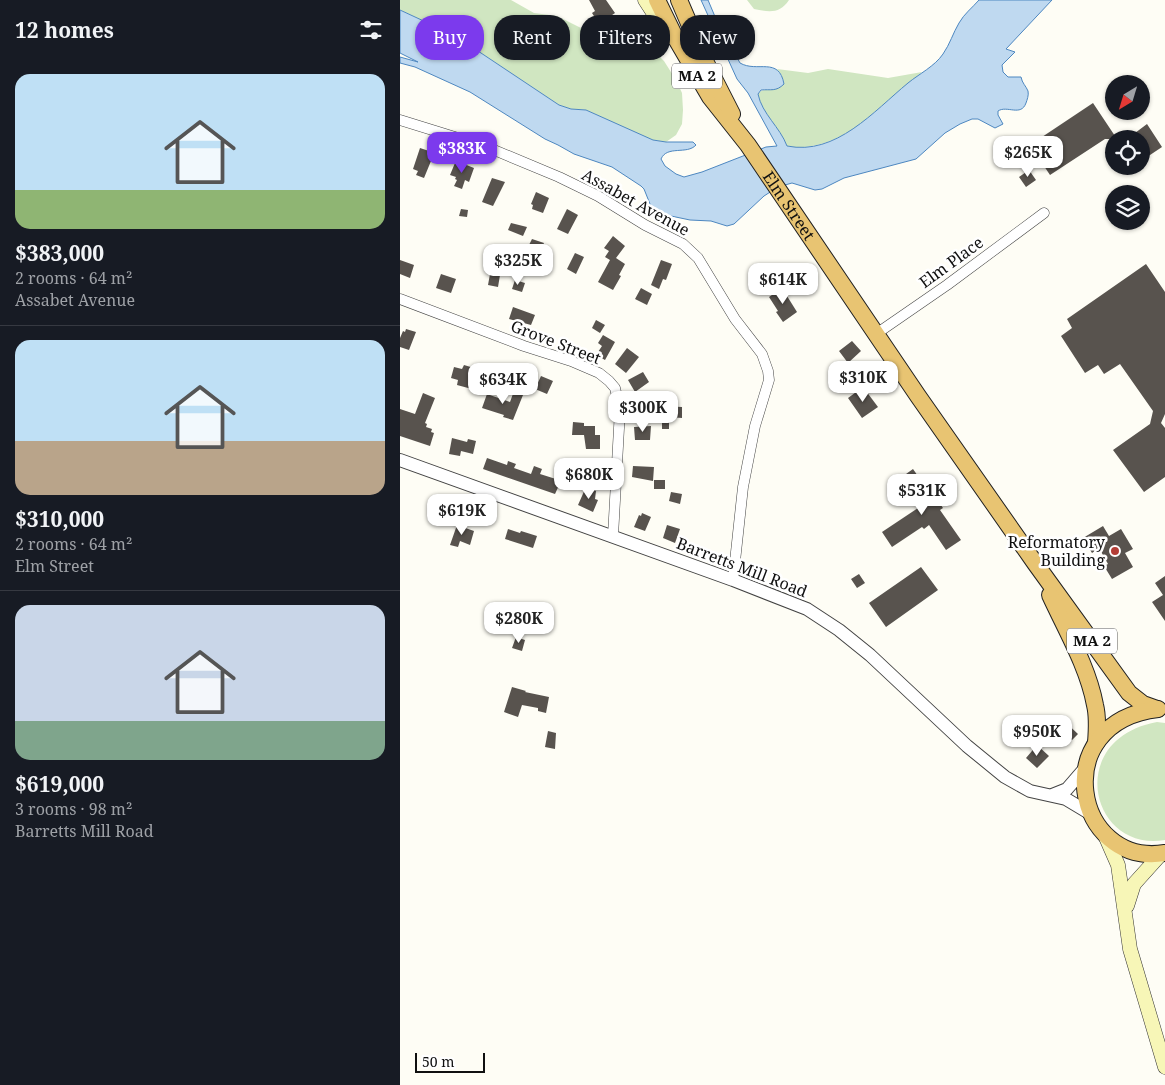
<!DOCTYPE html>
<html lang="en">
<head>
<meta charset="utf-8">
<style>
	body { margin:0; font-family:"Noto Serif",serif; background:#20242c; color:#f1f3f6; height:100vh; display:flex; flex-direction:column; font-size:19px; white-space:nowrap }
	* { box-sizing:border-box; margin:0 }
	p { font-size:16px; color:#9ea1a6 }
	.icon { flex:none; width:28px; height:28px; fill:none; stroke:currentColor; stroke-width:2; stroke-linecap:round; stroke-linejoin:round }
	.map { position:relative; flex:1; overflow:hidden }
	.side { display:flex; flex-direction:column; background:#171b24; width:400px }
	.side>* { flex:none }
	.hud { position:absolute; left:15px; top:15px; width:475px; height:45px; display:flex; gap:10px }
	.needle { width:32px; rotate:218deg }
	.controls { position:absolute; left:705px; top:75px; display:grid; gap:10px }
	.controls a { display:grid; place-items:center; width:45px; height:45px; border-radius:50%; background:#171b24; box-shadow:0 1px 4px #0004; font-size:25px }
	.scale { position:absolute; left:15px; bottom:12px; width:70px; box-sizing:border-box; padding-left:5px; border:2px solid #101010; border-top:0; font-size:14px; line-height:18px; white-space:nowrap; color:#101010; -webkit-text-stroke:4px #fff; paint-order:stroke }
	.price { position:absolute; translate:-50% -42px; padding:0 11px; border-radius:10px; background:#fff; color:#222; font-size:16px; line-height:32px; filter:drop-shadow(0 1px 2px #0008) }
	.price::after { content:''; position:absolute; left:50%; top:30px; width:15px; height:11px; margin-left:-8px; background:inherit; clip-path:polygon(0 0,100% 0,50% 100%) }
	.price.selected { background:#7c3aed; color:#fff }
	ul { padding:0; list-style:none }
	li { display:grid; align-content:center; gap:10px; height:265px; padding:0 15px }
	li+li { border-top:1px solid #363941 }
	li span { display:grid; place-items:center; height:155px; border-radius:15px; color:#555 }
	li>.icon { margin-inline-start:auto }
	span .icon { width:90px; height:90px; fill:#fffc; stroke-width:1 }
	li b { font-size:21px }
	h2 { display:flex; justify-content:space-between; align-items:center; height:60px; padding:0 15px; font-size:21px }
	.chip { padding:0 18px; border-radius:20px; background:#171b24; box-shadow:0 1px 4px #0004; font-size:18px; line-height:45px }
	.chip.selected { background:#7c3aed; color:#fff }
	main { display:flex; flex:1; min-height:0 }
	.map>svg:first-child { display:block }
</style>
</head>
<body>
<main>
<section class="side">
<h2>12 homes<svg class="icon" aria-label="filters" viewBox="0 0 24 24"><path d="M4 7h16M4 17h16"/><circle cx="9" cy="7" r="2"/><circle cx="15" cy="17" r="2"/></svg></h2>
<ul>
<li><span style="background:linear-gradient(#bfe0f5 75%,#8fb573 0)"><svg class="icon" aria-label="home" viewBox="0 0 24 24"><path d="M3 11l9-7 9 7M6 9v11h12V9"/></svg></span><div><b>$383,000</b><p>2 rooms · 64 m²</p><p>Assabet Avenue</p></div></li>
<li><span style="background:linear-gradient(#bfe0f5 65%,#b9a48a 0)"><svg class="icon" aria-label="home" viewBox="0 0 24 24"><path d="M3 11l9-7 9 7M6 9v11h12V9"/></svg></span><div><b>$310,000</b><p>2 rooms · 64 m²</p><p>Elm Street</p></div></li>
<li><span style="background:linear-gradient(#c9d6e8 75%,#7fa58c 0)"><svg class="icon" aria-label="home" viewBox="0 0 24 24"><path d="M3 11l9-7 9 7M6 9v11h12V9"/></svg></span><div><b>$619,000</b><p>3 rooms · 98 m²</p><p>Barretts Mill Road</p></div></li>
</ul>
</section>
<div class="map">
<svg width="765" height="1085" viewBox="0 0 765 1085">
	<rect width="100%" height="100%" fill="#fefdf5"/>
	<path fill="#d0e6c1" d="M0 0H111L134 13 157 16 201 38 224 44 240 45 251 48 264 61 276 80 282 93 283 110 282 124 276 135 266 142 253 140 243 136 186 110 171 109 159 105 75 49 28 23 0 10Z
		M347 0H389C380 14 369 12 354 9Z
		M377 69 408 73 428 69 488 78 522 72 457 127C436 140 412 151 387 146 380 127 362 114 358 94L361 91 367 89 382 76Z
		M757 722 765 723V840C690 853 664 739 757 722Z"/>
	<path fill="#bfd9f0" stroke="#4d87c0" d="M301 0H308L316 19 340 63C357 73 379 56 384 84 376 92 371 89 361 90L358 94C362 114 380 127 387 146 436 156 474 111 508 83 519 74 535 66 543 54 550 44 553 33 559 23 564 14 572 8 579 0H652L606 49 615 52 602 65 603 72 608 77H621C622 83 626 86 628 91 629 95 627 100 626 103 621 117 607 105 598 111V115L603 124 595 128 578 119H572L560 124 545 133 516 159 444 178 422 189 415 190 392 183 378 187 364 196 334 224 327 226 311 221 290 220 271 216 256 211 252 209 244 189 241 186 212 167 174 154 158 145 145 139 70 92 15 67 0 63V57L18 62 0 53V10L28 23 75 49 159 105 171 109 186 110 253 140 266 142H293L296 145C287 155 267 145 261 159L265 166 276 174 284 177 302 172 366 147 377 146 348 93 337 79Z"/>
	<path fill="#58534e" d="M189 0H206L215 13 199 24 192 13 195 11Z
		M693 103 717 139H705L650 175 630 145Z
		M747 124 762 147 741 161V139H727Z
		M20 148 32 152 30 161H31L24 178 16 175 18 171 13 169Z
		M59 162 74 168 69 182 65 180 62 189 54 186 57 180 55 179 56 177 50 175 55 163 58 164Z
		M629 170 636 180 626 187 619 177Z
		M92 178 105 182 93 206 82 202Z
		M136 192 149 198 143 213 132 209 133 205 131 204Z
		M61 209 68 210 67 217 59 216Z
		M167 209 178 215 168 234 157 229Z
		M111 223 127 227 123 236 108 230Z
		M213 236 225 246 216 258 225 264 219 275 221 276 213 290 198 282 210 260 205 257 209 251 204 248Z
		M132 239 144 243 138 257 129 253 131 248 128 247Z
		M175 253 184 257 176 274 167 269Z
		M0 260 14 265 10 278 0 274Z
		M261 260 272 264 266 280 263 279 259 289 251 285Z
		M746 264 765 292V414L761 423 765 428V477L744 492 713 450 750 424 753 411 720 364 704 374 698 365 685 373 661 336 672 328 667 319Z
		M41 274 56 279 51 293 36 288Z
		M90 274 100 275 98 287 88 285Z
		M115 280 125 283 122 292 112 289Z
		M241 288 252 294 247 305 235 299Z
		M382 288 397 312 383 322 376 312 378 311 369 297Z
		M113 307 135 315 131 325 109 319Z
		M196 320 205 325 200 333 192 328Z
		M6 329 16 332 9 350 0 347V338L3 331 5 332Z
		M203 335 215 342 205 360 196 355 202 346 198 343Z
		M452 341 461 351 448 363 439 351Z
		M227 348 239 357 226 373 215 364Z
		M64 365 74 368 73 371 88 376 83 392 57 385 58 380 51 378 54 367 62 369Z
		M243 372 249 382 235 392 228 380Z
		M141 376 153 381 147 394 135 389Z
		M463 387 478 407 462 418 448 398Z
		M114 391 123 395 113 420 103 417 104 415 82 408 87 394 110 402Z
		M23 393 35 398 25 423 27 424 26 427 32 429 31 432 34 433 30 446 0 436V409L15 414Z
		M236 399H255V402H259V412L236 411Z
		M262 406 282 407V418L269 417V429H262Z
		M173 422 184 423V426H195V435H200V449H186L184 435H172Z
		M251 426 250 440H235L234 427Z
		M52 438 67 442 68 439 76 441 73 454 61 451 60 456 49 454Z
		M87 458 107 465 108 461 116 464 114 468 131 474 134 466 142 469 140 474 159 480 162 472 186 481 183 490 161 481 155 494 83 469Z
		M233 466 254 467 253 481 232 477Z
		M513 469 534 499 536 498 543 508 540 510 561 540 546 550 529 525 524 529 522 527 492 547 482 532 518 508 499 479Z
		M254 480H265V489H254Z
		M186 487 196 491 195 499 198 500 193 512 178 505Z
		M271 492 282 494 280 504 269 501Z
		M45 499 60 503 56 513 42 508Z
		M242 513 251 517 245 531 234 527 239 515 241 516Z
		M57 525 74 531 70 545 60 541 58 547 50 545Z
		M267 525 280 529 275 543 263 538Z
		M703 526 709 536 721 529 733 549 725 553 733 567 712 579 704 566 708 564 699 548 692 553 683 538Z
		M108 529 120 533 121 531 137 536 133 548 105 539Z
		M521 567 538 590 486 627 469 603Z
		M459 574 465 583 457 588 451 579Z
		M765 576V621L752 602 763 595 755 583Z
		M116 637 125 640 122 651 112 648Z
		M112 687 126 691 125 692 149 697 146 713 138 711V708L122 705 118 717 104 712Z
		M662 719 678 734 672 740 662 731 656 738 650 732Z
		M148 731 156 733 155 749 145 747Z
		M637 745 649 756 637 768 626 758Z"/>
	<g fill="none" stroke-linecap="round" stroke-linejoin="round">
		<g stroke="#434343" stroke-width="11">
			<path id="minor" d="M0 120 87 147 159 177 198 196 245 225 283 244 298 258 335 319 362 354 368 371 369 380 355 426 343 487 333 580
				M0 299 124 346 171 361 199 373 209 381 215 388 220 410 213 536
				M476 334 547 285 644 213"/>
		</g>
		<g stroke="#434343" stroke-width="14">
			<path id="tertiary" d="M0 460 333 580 407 609 439 630 470 655 567 746 605 777 630 791 666 799 691 814
				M652 795 667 789 686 767"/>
		</g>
		<g stroke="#323232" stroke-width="15">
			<path id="secondary" d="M245 0 269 37
				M704 833 718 865 730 949 765 1067
				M727 906 734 884 762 853"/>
		</g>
		<g stroke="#212121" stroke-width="18">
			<g id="trunk">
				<path id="s1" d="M257 0 275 37 310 97 348 145 518 396 635 563 729 693 743 704 757 709"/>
				<path d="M279 0 306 63 332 114"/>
				<path d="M650 595C666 630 688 667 695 705 698 717 697 730 696 743"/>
				<path d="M758 709C646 722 674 868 765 853"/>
			</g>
		</g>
		<use href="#minor" stroke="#fff" stroke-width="10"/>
		<use href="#tertiary" stroke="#fff" stroke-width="12"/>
		<use href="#secondary" stroke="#f7f6b7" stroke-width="14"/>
		<use href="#trunk" stroke="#e8c472" stroke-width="16"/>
	</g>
	<circle fill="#b33d36" stroke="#fff" stroke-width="2" cx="715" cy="551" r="5"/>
	<g text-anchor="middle" stroke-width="5" stroke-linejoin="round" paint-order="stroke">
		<g fill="#fff" stroke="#585858" stroke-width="1">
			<rect x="272" y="63.5" width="50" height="25" rx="4"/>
			<rect x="667" y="628.5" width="50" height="25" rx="4"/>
		</g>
		<g font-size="15" font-weight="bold" fill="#101010">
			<text x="297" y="81">MA 2</text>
			<text x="692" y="646">MA 2</text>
		</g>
		<g font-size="16" fill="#101010" stroke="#fff">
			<text transform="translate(236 202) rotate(29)" y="6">Assabet Avenue</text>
			<text dy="6" stroke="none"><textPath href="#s1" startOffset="245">Elm Street</textPath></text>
			<text transform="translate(551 262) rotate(-36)" y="6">Elm Place</text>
			<text transform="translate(156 342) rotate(21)" y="6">Grove Street</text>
			<text transform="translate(342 567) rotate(21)" y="6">Barretts Mill Road</text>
		</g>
		<g font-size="16" fill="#101010" stroke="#fff" text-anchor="end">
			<text x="705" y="548">Reformatory<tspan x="705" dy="18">Building</tspan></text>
		</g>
	</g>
</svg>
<div class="controls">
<a><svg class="needle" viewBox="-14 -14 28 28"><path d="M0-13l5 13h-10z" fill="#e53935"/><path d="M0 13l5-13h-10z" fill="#9ea1a6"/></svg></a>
<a><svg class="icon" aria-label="locate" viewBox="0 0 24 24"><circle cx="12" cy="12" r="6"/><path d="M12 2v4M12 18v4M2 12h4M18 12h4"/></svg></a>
<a><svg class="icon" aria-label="layers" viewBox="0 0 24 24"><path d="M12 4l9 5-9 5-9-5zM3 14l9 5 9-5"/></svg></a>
</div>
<div class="scale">50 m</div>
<b class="price selected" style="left:62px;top:174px">$383K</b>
<b class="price" style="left:628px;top:178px">$265K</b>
<b class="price" style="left:118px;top:286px">$325K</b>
<b class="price" style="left:383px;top:305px">$614K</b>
<b class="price" style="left:463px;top:403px">$310K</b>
<b class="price" style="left:103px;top:405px">$634K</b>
<b class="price" style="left:243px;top:433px">$300K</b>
<b class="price" style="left:189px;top:500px">$680K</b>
<b class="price" style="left:522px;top:516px">$531K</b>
<b class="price" style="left:62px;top:536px">$619K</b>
<b class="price" style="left:119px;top:644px">$280K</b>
<b class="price" style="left:637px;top:757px">$950K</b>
<div class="hud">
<a class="chip selected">Buy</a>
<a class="chip">Rent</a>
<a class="chip">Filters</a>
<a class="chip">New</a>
</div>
</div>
</main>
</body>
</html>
